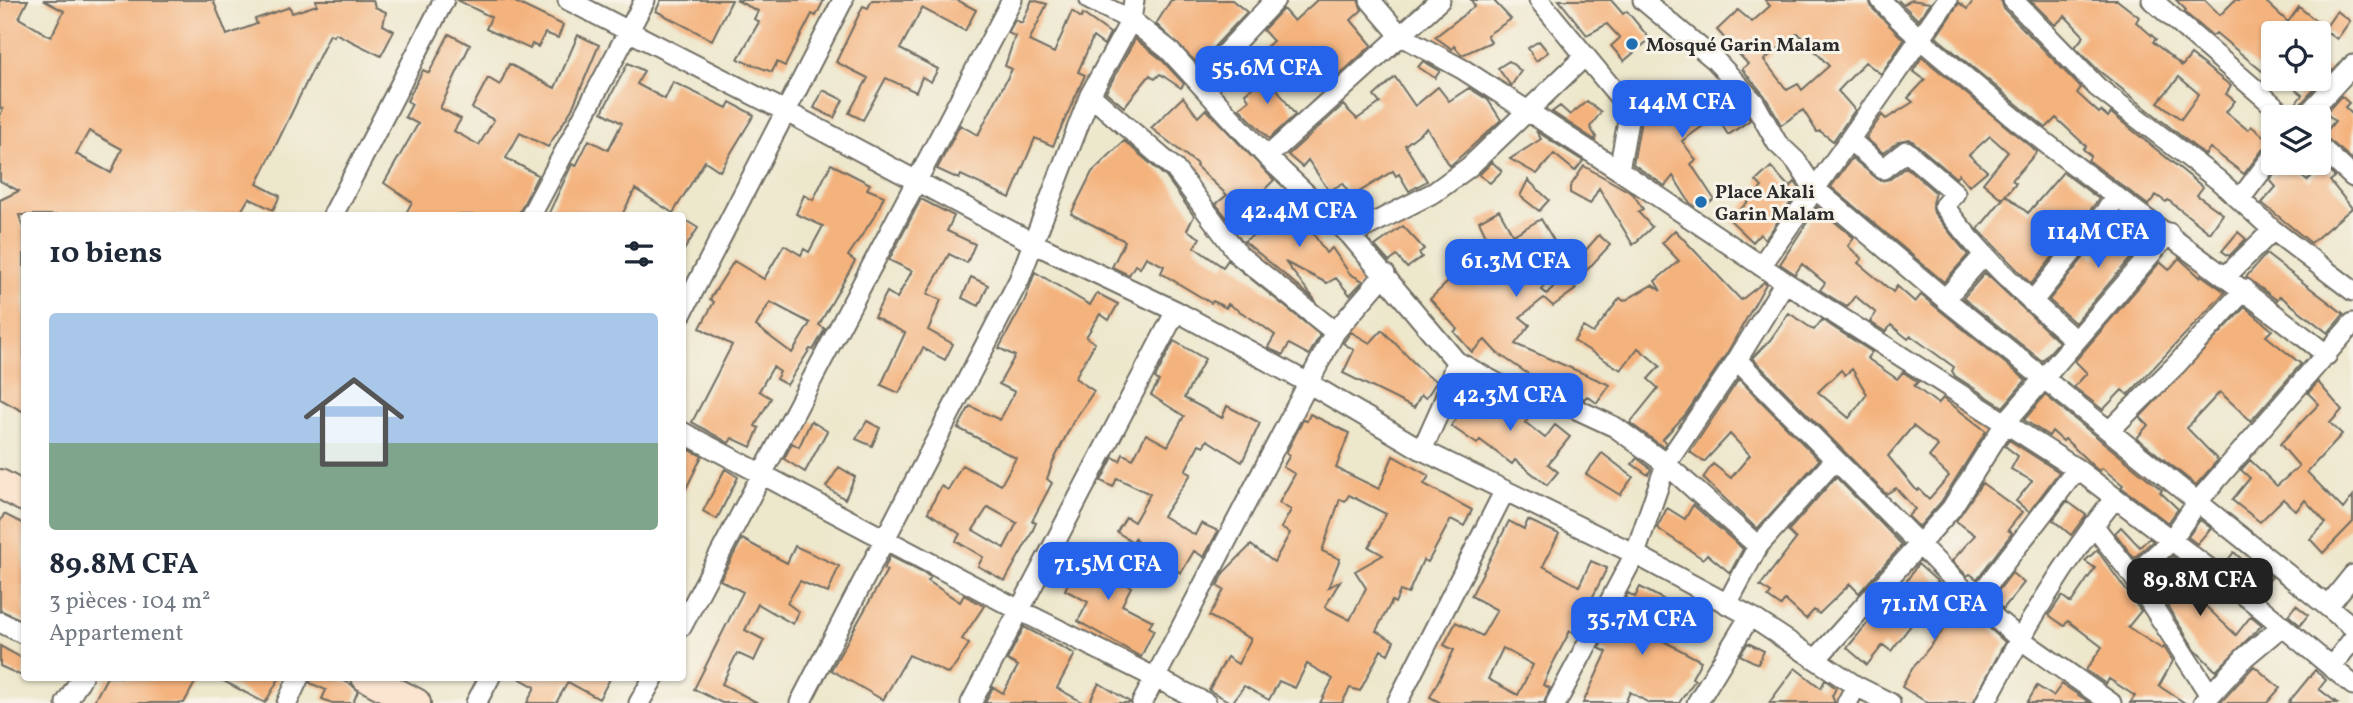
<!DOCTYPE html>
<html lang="fr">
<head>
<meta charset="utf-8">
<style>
	body { margin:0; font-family:Vollkorn,serif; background:#f6f6f7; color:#1f2937; height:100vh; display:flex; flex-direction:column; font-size:26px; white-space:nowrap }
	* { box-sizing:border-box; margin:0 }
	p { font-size:23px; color:#747a83 }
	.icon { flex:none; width:38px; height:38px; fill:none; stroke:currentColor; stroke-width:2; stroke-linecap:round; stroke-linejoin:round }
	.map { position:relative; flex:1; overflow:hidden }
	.panel { position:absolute; left:21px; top:212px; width:665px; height:469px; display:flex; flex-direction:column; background:#fff; border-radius:7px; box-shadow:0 2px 5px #0004 }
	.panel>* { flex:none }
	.controls { position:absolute; left:2261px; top:21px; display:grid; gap:14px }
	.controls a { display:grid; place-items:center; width:70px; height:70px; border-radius:7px; background:#fff; box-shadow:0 2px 5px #0004; font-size:35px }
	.price { position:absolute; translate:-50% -60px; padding:0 16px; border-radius:14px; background:#2563eb; color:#fff; font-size:23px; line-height:46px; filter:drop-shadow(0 2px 4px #0008) }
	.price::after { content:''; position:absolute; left:50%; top:42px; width:21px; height:16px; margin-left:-10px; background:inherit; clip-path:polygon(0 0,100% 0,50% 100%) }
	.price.selected { background:#222; color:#fff }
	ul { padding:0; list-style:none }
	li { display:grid; align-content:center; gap:14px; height:371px; padding:0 28px }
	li+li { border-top:2px solid #e0e1e3 }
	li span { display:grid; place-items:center; height:217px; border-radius:7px; color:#555 }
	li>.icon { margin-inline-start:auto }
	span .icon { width:126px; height:126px; fill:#fffc; stroke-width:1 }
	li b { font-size:30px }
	h2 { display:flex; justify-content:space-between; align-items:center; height:84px; padding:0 28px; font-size:30px }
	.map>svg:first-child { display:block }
</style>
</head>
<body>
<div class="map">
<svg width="2353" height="703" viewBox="0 0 2353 703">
	<rect width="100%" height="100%" fill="#f7f3e8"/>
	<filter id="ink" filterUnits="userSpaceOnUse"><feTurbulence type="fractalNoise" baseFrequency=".0143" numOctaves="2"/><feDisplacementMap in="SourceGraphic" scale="14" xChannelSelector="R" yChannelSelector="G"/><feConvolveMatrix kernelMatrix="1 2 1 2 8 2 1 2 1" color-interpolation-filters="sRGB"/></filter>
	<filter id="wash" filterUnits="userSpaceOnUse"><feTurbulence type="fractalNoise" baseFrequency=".00686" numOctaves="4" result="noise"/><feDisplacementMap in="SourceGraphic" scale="28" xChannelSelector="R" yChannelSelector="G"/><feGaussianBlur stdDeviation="1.57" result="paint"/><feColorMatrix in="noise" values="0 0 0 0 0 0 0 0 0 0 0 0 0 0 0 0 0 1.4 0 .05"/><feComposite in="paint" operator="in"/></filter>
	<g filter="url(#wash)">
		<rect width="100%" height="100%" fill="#ede7cc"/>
		<g id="blocks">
			<path fill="#f4b27d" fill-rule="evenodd" d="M0 0H28L19 18 51 37 64 11 43 0H213L227 35 257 24 255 19 290 7 292 13 317 5 316 0H373L375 7 386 12 383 25 394 31 381 56 335 33 333 36 330 34 257 184 280 196 273 210 249 198 239 215H19L24 231V412L0 399V200L19 191 0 181V115L3 109 0 108ZM89 131 122 149 111 173 76 154Z
				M457 0H511L563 25 558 38 545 33 538 47 532 44 530 49 486 29 491 17Z
				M661 0H732L712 40 656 11Z
				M736 0H824L816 16 812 14 785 66 777 62 772 72 738 59 759 22 754 19 758 11Z
				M872 0H957L976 10 965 31 922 8 900 49 938 69 931 82 922 77 916 92 886 78 863 120 849 113 868 78 836 62 863 6 868 8Z
				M1032 0 1047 4 1029 41 1054 53 1072 11 1081 18 1083 14 1110 33 1104 45 1093 37 1078 72 1085 75 1053 146 1035 138 1010 198 961 175 959 179 937 169 960 125 978 135 1012 69 1005 66 1015 36 1008 33 1015 20 1022 23Z
				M1171 0H1232L1247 12 1198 64 1156 24Z
				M1317 0H1358L1362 10 1351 20 1372 45 1337 77 1323 63 1316 68 1301 49 1283 66 1265 48 1273 41 1263 30 1283 9 1294 21Z
				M1471 0H1493L1511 19 1487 35 1491 42 1462 55 1454 46 1452 49 1435 37 1475 6Z
				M1559 0H1611L1623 14 1627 11 1650 39 1624 61 1611 46 1620 38 1607 24 1587 35Z
				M1765 0H1869L1872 8 1904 40 1881 74 1865 62 1838 91 1855 110 1833 141 1820 131 1817 132 1803 110 1781 125 1765 96 1742 69 1748 64 1717 30 1738 10 1752 22 1770 6ZM1798 33 1829 66 1802 90 1798 84 1787 90 1764 60Z
				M1898 0 1903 5 1911 0 1930 3 1918 20Z
				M1974 0H2001L2004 9 2081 88 2077 93 2099 113 2101 111 2108 117 2111 113 2203 187 2197 195 2223 214 2210 233 2168 200 2166 202 2156 195 2148 205 2088 160 2091 156 2083 149 2086 146 2056 118 2046 128 1936 37 1959 3 1967 9Z
				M2030 0H2117L2139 17 2136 22 2156 39 2153 42 2182 66 2191 55 2231 86 2226 94 2235 101 2226 112 2248 130 2251 126 2273 144 2263 149 2244 174 2210 148 2205 155 2098 70 2075 47 2084 36 2065 16 2055 25ZM2179 77 2199 94 2181 119 2158 102Z
				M2176 0H2205L2220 15 2235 0H2264L2288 22 2299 7 2325 28 2337 11 2350 21 2337 39 2329 33H2273V72L2266 66 2262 71 2216 33 2213 36 2184 12 2186 10Z
				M449 34 470 45 440 108 461 119 454 131 479 145 494 120 472 108 488 78 500 85 509 64 555 88 578 35 599 45 572 109 548 147 520 133 506 158 538 175 518 215H405L412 202 384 183 418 124 405 117 412 104 407 101 423 70 429 73Z
				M1135 39 1161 59 1184 84 1181 88 1160 74 1155 79 1150 75 1124 107 1106 92Z
				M1539 41 1548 52 1536 61 1528 48Z
				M1922 57 2037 152 2012 180 2016 183 2002 199 1983 183 2008 152 1990 136 1969 155 1987 171 1969 186 1959 174 1956 178 1910 139 1899 141 1883 153 1866 138 1882 115 1886 119 1913 102 1908 98 1925 80 1913 71Z
				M1423 61 1440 71 1435 78 1418 67Z
				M1509 61 1521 71 1511 86 1498 68Z
				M628 63 644 71 637 84 665 99 673 82 727 108 730 102 754 115 720 171 705 161 673 213 635 189 622 215H548L572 164 576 166 589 140 608 150 622 123 602 112Z
				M2326 66 2332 70 2296 109 2294 106 2302 95 2282 79H2319Z
				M1265 71 1295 115 1269 139 1239 108 1249 100 1245 93 1252 88 1249 83Z
				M1395 77 1415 106 1438 87 1449 101 1469 88 1488 100 1501 120 1450 166 1427 128 1405 145 1427 181 1409 191 1399 174 1396 176 1393 171 1351 197 1343 183 1329 191 1308 160 1302 167 1288 155 1343 105 1357 119 1380 103 1374 96Z
				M1697 87 1706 100 1710 97 1715 105 1731 95 1750 120 1728 135 1717 116 1682 141 1696 160 1691 164 1714 199 1702 207 1699 203 1695 206 1690 203 1673 176 1665 186 1633 164 1641 120Z
				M823 90 843 100 834 118 814 108Z
				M2341 96 2349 103 2345 107 2353 115V160L2323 135 2335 121 2326 113Z
				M1183 97 1198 117 1206 109 1274 180 1258 196 1227 218 1216 204 1227 195 1196 166 1197 164 1151 128Z
				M1587 101 1601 112 1590 127 1596 137 1595 140 1552 112 1560 106 1570 115Z
				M1536 131 1583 161 1575 171 1554 154 1537 174 1510 159 1541 139Z
				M1124 141 1166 177 1194 216 1187 230 1200 238 1194 247 1223 267 1228 260 1320 335 1309 355 1289 344 1283 355 1272 350 1268 347 1275 335 1260 324 1228 304 1226 308 1213 301 1211 303 1161 273 1164 266 1146 257 1140 268 1135 265 1129 275 1112 267 1125 241 1071 214 1092 172Z
				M1852 158 1880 181 1890 179 1906 167 1935 192 1932 204 1934 213 1968 255 1944 282 1831 187Z
				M1492 162 1502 171 1490 183 1479 175Z
				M831 164 870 184 867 189 884 196 876 214 848 256 855 261 819 325 825 329 813 350 810 349 787 385 776 379 780 372 773 367 759 391 771 398 755 426 759 428 751 447 732 438 729 443 692 422 732 345 700 328 714 302 710 299 734 261 764 279 784 245 801 255 804 249 809 252 823 226 796 214 804 195 813 200ZM770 302 810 323 792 353 756 326Z
				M1584 166 1633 194 1643 209 1638 212 1652 227 1633 245 1599 188 1590 204 1570 193V187Z
				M2281 166 2288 172 2292 168 2307 181 2322 166 2335 177 2330 181 2352 208 2311 243 2262 203 2276 187 2270 180Z
				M1771 167 1790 188 1795 182 1800 189 1765 240 1760 234 1753 242 1730 220 1762 187 1756 181Z
				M2063 172 2099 199 2031 284 1978 229 2006 195 2028 213Z
				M1528 180 1549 200 1539 211 1520 196Z
				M921 199 954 216 947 231 975 244 967 263 949 254 927 294 941 300 928 330 953 344 945 360 923 348 899 393 881 385 905 333 874 317 887 292 897 298 912 271 889 260Z
				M1296 201 1312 221 1307 224 1326 253 1332 248 1350 274 1363 281 1350 295 1336 278 1327 283 1285 262 1316 301 1244 241 1265 228 1262 222Z
				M1817 207 1854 238 1848 246 1862 259 1858 263 1893 292 1897 286 1915 302 1921 295 2026 380 2003 407 1955 376 1952 371 1954 367 1911 336 1908 339 1891 325 1886 332 1870 322 1876 313 1855 296 1847 307 1820 290 1825 283 1802 264 1795 274 1780 264Z
				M1499 210 1513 235 1541 219 1562 254 1542 290 1547 294 1599 235 1610 245 1573 285 1576 289 1553 306 1544 298 1520 317 1530 325 1515 344 1610 385 1597 403 1587 396 1584 399 1572 394 1553 379 1551 383 1541 379 1540 382 1496 352 1485 340 1472 352 1454 332 1457 329 1430 299 1469 262 1473 268 1494 252 1479 221Z
				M2119 214 2148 238 2075 323 2049 300 2088 252 2095 258 2114 239 2106 230Z
				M682 218 698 228 682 253Z
				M1403 226 1424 249 1419 253 1422 257 1407 268 1397 256 1389 262 1375 246Z
				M1675 230 1741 300 1764 282 1766 284 1727 353 1685 415 1662 440 1666 442 1663 447 1630 423 1658 388 1648 379 1660 366 1638 348 1621 370 1574 341 1583 327 1593 333 1620 298 1624 301 1652 285 1661 291 1655 281 1679 261 1662 243Z
				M2238 232 2246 239 2229 256 2222 251Z
				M2266 254 2344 314 2328 333 2280 296 2277 300 2246 277Z
				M2179 258 2200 277 2201 275 2225 292 2128 395 2122 390 2103 410 2074 387 2087 373 2075 361 2160 262 2169 270Z
				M1035 272 1090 305 1097 293 1118 304 1109 320 1100 314 1086 337 1095 343 1075 378 1094 391 1073 422 1053 462 1047 479 1052 483 1032 521 1036 523 1030 536 1005 581 978 566 983 557 956 541 960 534 928 512 941 486 948 490 962 465 1001 485 1016 458 958 428 970 406 1000 420 1015 392 999 384 1015 356 999 348 1025 300ZM988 507 1017 523 1004 548 973 530Z
				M1985 273 2059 342 2042 361 1963 298Z
				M971 277 988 285 979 306 962 298Z
				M2245 307 2272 330 2266 336 2301 364 2251 421 2220 392 2194 420 2187 428 2218 460 2196 485 2137 438 2148 425 2140 417Z
				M1789 313 1814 330 1822 320 1872 352 1867 358 1897 379 1903 372 1918 382 1914 386 1938 404 1943 398 1986 431 1941 502 1919 527 1908 516 1915 509 1896 488 1886 494 1752 358 1770 340ZM1852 369 1867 394 1849 418 1818 392 1841 370 1845 375ZM1913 426 1938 446 1929 457 1949 476 1929 499 1919 489 1917 491 1888 456Z
				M1382 330 1425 374 1437 381 1426 398 1421 395 1414 408 1343 373 1354 350 1343 343 1351 332 1370 343Z
				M1174 341 1205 359 1184 398 1222 418 1227 406 1260 423 1242 462 1207 440 1204 446 1199 444 1185 471 1191 474 1163 516 1195 535 1201 523 1218 531 1204 557 1194 551 1181 573 1154 556 1148 560 1135 538 1133 542 1117 532 1126 517 1134 522 1150 494 1117 478 1113 487 1101 481 1113 457 1120 461 1123 454 1133 459 1146 434 1168 446 1177 429 1184 416 1151 395 1159 381 1155 378Z
				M1739 379 1819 460 1757 529 1703 478 1713 464 1731 478 1750 455 1730 434 1704 462 1690 452Z
				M2318 382 2342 410 2330 423 2342 434 2307 472 2343 509 2353 496V522L2323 553 2310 539 2326 523 2305 500 2296 511 2283 499 2260 522 2232 500 2250 478 2241 470 2250 460 2277 486 2299 466 2280 444 2319 404 2308 393Z
				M1477 386 1510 403 1531 406 1526 423 1545 438 1555 425 1570 437 1548 464 1558 472 1547 485 1515 460 1512 464 1480 440 1477 444 1451 426Z
				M2045 395 2162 490 2160 492 2178 509 2168 523 2121 487 2123 485 2102 468 2099 471 2093 466 2065 439 2063 441 2052 431 2049 436 2024 420Z
				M1310 414 1349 433 1336 468 1379 489 1393 456 1429 476 1424 484 1472 510 1464 526 1451 519 1428 562 1423 560 1408 594 1400 591 1395 603 1392 601 1376 631 1394 641 1388 654 1381 650 1360 691 1350 688 1342 703H1320L1333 679 1307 664 1295 688 1279 681 1269 700 1244 686 1232 703 1209 690 1227 657 1238 664 1251 639 1209 616 1224 590 1217 586 1224 572 1251 545 1274 562 1290 533 1281 528 1291 510 1279 503 1295 474 1283 467 1290 455 1286 453 1303 420 1307 421ZM1349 495 1386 514 1369 547 1383 555 1355 571 1366 588 1350 620 1325 607 1340 581 1328 588 1340 559 1322 551 1340 499 1345 501Z
				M811 421 827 431 805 472 784 459 792 443 799 447Z
				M867 421 880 428 872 446 856 439Z
				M2009 440 2059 472 2029 512 2016 501 2032 481 2011 469 2018 456 2005 446Z
				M682 446 702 456 682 497Z
				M1602 453 1633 477 1620 495 1586 474Z
				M1637 458 1651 469 1648 475 1632 464Z
				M839 467 855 477 845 499 826 487Z
				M725 469 738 477 717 519 703 511Z
				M1836 477 1902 545 1859 593 1850 584 1819 614 1814 610 1806 619 1785 600 1781 606 1768 597 1771 593 1760 586 1796 539 1788 531Z
				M1982 483 2022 512 2008 530 2012 533 1977 579 1970 574 1967 576 1952 561 1975 535 1956 521Z
				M2067 501 2086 515 2071 535 2053 520Z
				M1693 505 1743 549 1730 573 1707 554 1703 559 1657 528 1667 508 1685 519Z
				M4 514 24 524V621L0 610V522Z
				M1528 520 1559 534 1543 566 1579 586 1591 561 1607 568 1575 633 1570 631 1552 665 1543 685 1550 688 1544 703H1441L1430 697 1454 650 1444 645 1456 622 1482 636 1497 610 1471 596 1509 521 1524 529ZM1503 648 1533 665 1518 695 1488 679Z
				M2200 520 2211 528 2197 544 2188 537Z
				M2121 527 2140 547 2149 538 2153 541 2134 558 2115 533Z
				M742 539 787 563 795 546 839 566 828 593 800 581 787 603 799 612 793 624 758 604 745 630 764 640 754 661 737 653 722 684 758 703H722L694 689 743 592 720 580Z
				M1085 544 1120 565 1114 577 1131 587 1122 605 1153 621 1149 627 1154 630 1141 657 1078 621 1088 602 1065 590Z
				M2097 550 2141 611 2128 627 2162 649 2164 647 2173 661 2159 686 2185 703H2130L2135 696 2109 679 2106 684 2086 670 2102 647 2068 621 2064 626 2049 615 2062 596 2071 603 2095 568 2085 561Z
				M2234 552 2257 574 2261 569 2272 577 2260 591 2224 565Z
				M890 556 931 577 928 581 960 602 964 595 984 606 962 639 969 644 949 674 909 655 883 700 831 670 887 570 884 569Z
				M2172 556 2189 570 2179 581 2236 635 2251 616 2262 625 2216 671 2195 650 2158 591 2162 586 2152 575Z
				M1918 564 2005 642 1973 703H1928L1902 687 1912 669 1948 624 1925 607 1891 651 1883 645 1867 665 1847 648 1889 597 1893 601Z
				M2012 573 2024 583 2003 609 1992 599Z
				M1640 587 1672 604 1656 637 1701 661 1692 678 1695 680 1679 703H1649L1630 692 1625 703H1583L1607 652 1599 648 1628 593 1635 597Z
				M2296 605 2308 615 2300 625 2288 615Z
				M1024 627 1075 654 1057 688 1084 703H985L993 687 1003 693 1018 666 1007 660Z
				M1748 643 1764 651 1758 664 1740 655Z
				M0 646 24 659V677L0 666Z
				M2254 666 2280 688 2267 703H2220Z
				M1795 668 1821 688 1825 680 1836 688 1832 696 1835 703H1769Z
				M2315 670 2326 680 2319 689 2337 703H2288Z
				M107 677H198L184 703H93Z
				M216 677H280L265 703Z
				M311 677H335L351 684 358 691 353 703H332L322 699 326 690 310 683Z
				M517 677H611L599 699 568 682 556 703H527L535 687Z
				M1099 683 1130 702V703H1089Z
				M2062 684 2090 703H2027L2037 686 2053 696Z"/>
		</g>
	</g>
	<g filter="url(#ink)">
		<use href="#blocks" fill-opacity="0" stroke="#6f6d63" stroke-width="2"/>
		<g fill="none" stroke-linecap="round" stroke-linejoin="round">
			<g stroke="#6f6d63" stroke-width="23">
				<path id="street" d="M568 0 787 112 1035 244 1176 311 1310 384 1422 450 1635 554 1750 616 1856 686 1890 703
					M1134 0 1131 20 1169 50 1267 157 1350 235 1456 361 1444 401 1422 450
					M1370 0 1400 35 1464 70 1619 170
					M1539 0 1630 110 1619 170 1785 282 2077 469 2252 601 2353 685
					M1643 0 1715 60 1754 102 1777 143 1796 161 1814 188 1945 299 2353 627
					M1881 0C1910 33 1943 58 1976 86 2088 182 2212 263 2327 355
					M2013 0 2097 87 2218 180 2273 230 2353 291
					M2152 0 2287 117
					M1199 81 1275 0
					M1090 95 1175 169 1239 255 1335 332
					M2305 117 2353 65
					M1850 140 1883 169 1906 151 1955 193 1944 206C1981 257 2029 299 2076 341
					M2319 146 2353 177
					M1267 157 1440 0
					M2240 199 2273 156
					M333 215 444 0
					M531 215 645 0
					M1350 235 1435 192 1469 167 1584 57
					M1761 266 1947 0
					M2226 276 2273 230
					M1945 299 1984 255
					M2032 302 2117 197
					M682 313 843 0
					M1737 360 1975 601 2020 639 2111 703
					M1456 361 1500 385 1561 402 1615 427 1666 464 1758 546
					M2110 430 2176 365 2245 289
					M682 432 1019 610 1206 703
					M2093 525 2133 576 2210 695
					M2133 576 2170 542 2199 500 2353 323
					M1975 601 2077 469
					M1727 604 1758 546 1835 460
					M2328 606 2353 575
					M0 622 24 634
					M682 626 1012 0
					M1818 657 1951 509 2006 422 2169 233
					M2331 667 2353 639
					M66 703 82 677
					M287 703 299 677
					M476 703 490 677
					M639 703 654 677
					M800 703 1019 280 1090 95 1131 20 1090 0
					M971 703 1176 311
					M1142 703 1335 332 1385 274
					M1397 703 1504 492
					M1556 703 1635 554 1666 464 1737 360 1785 282
					M1697 703 1750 616
					M1847 703 1856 686
					M1985 703C2023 632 2064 561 2115 498
					M2203 703 2245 657 2282 626"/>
			</g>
			<g stroke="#6f6d63" stroke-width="32">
				<path id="secondary" d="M0 484 24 497
					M366 677 416 703"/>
			</g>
			<use href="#street" stroke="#fff" stroke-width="19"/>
			<use href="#secondary" stroke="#fce5d0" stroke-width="28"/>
		</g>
	</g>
	<g fill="#1f6fb2" stroke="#f7f3e8" stroke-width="2.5">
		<circle cx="1632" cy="44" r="7"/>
		<circle cx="1701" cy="202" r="7"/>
	</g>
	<g text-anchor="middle" stroke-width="6" stroke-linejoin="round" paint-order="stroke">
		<g font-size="19" font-weight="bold" fill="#2b2b2b" stroke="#f7f3e8" text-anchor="start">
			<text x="1646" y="51">Mosqué Garin Malam</text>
			<text x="1715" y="198">Place Akali<tspan x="1715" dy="22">Garin Malam</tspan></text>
		</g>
	</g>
</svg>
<div class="controls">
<a><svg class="icon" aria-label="locate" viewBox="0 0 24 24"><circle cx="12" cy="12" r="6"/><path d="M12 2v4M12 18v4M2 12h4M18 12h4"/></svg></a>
<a><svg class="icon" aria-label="layers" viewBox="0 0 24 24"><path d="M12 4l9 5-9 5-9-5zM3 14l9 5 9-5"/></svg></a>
</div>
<b class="price" style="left:1267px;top:106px">55.6M CFA</b>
<b class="price" style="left:1682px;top:140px">144M CFA</b>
<b class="price" style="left:1299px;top:249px">42.4M CFA</b>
<b class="price" style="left:2098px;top:270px">114M CFA</b>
<b class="price" style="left:1516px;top:299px">61.3M CFA</b>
<b class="price" style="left:1510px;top:433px">42.3M CFA</b>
<b class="price" style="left:1108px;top:602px">71.5M CFA</b>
<b class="price selected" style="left:2200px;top:618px">89.8M CFA</b>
<b class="price" style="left:1934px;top:642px">71.1M CFA</b>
<b class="price" style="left:1642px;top:657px">35.7M CFA</b>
<section class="panel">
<h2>10 biens<svg class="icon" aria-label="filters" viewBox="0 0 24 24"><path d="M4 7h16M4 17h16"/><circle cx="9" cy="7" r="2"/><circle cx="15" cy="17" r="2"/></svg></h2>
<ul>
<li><span style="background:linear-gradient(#a9c7e8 60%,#7fa58c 0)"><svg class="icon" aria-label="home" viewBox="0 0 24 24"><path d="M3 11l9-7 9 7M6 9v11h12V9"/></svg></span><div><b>89.8M CFA</b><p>3 pièces · 104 m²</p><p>Appartement</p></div></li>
</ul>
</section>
</div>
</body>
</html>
